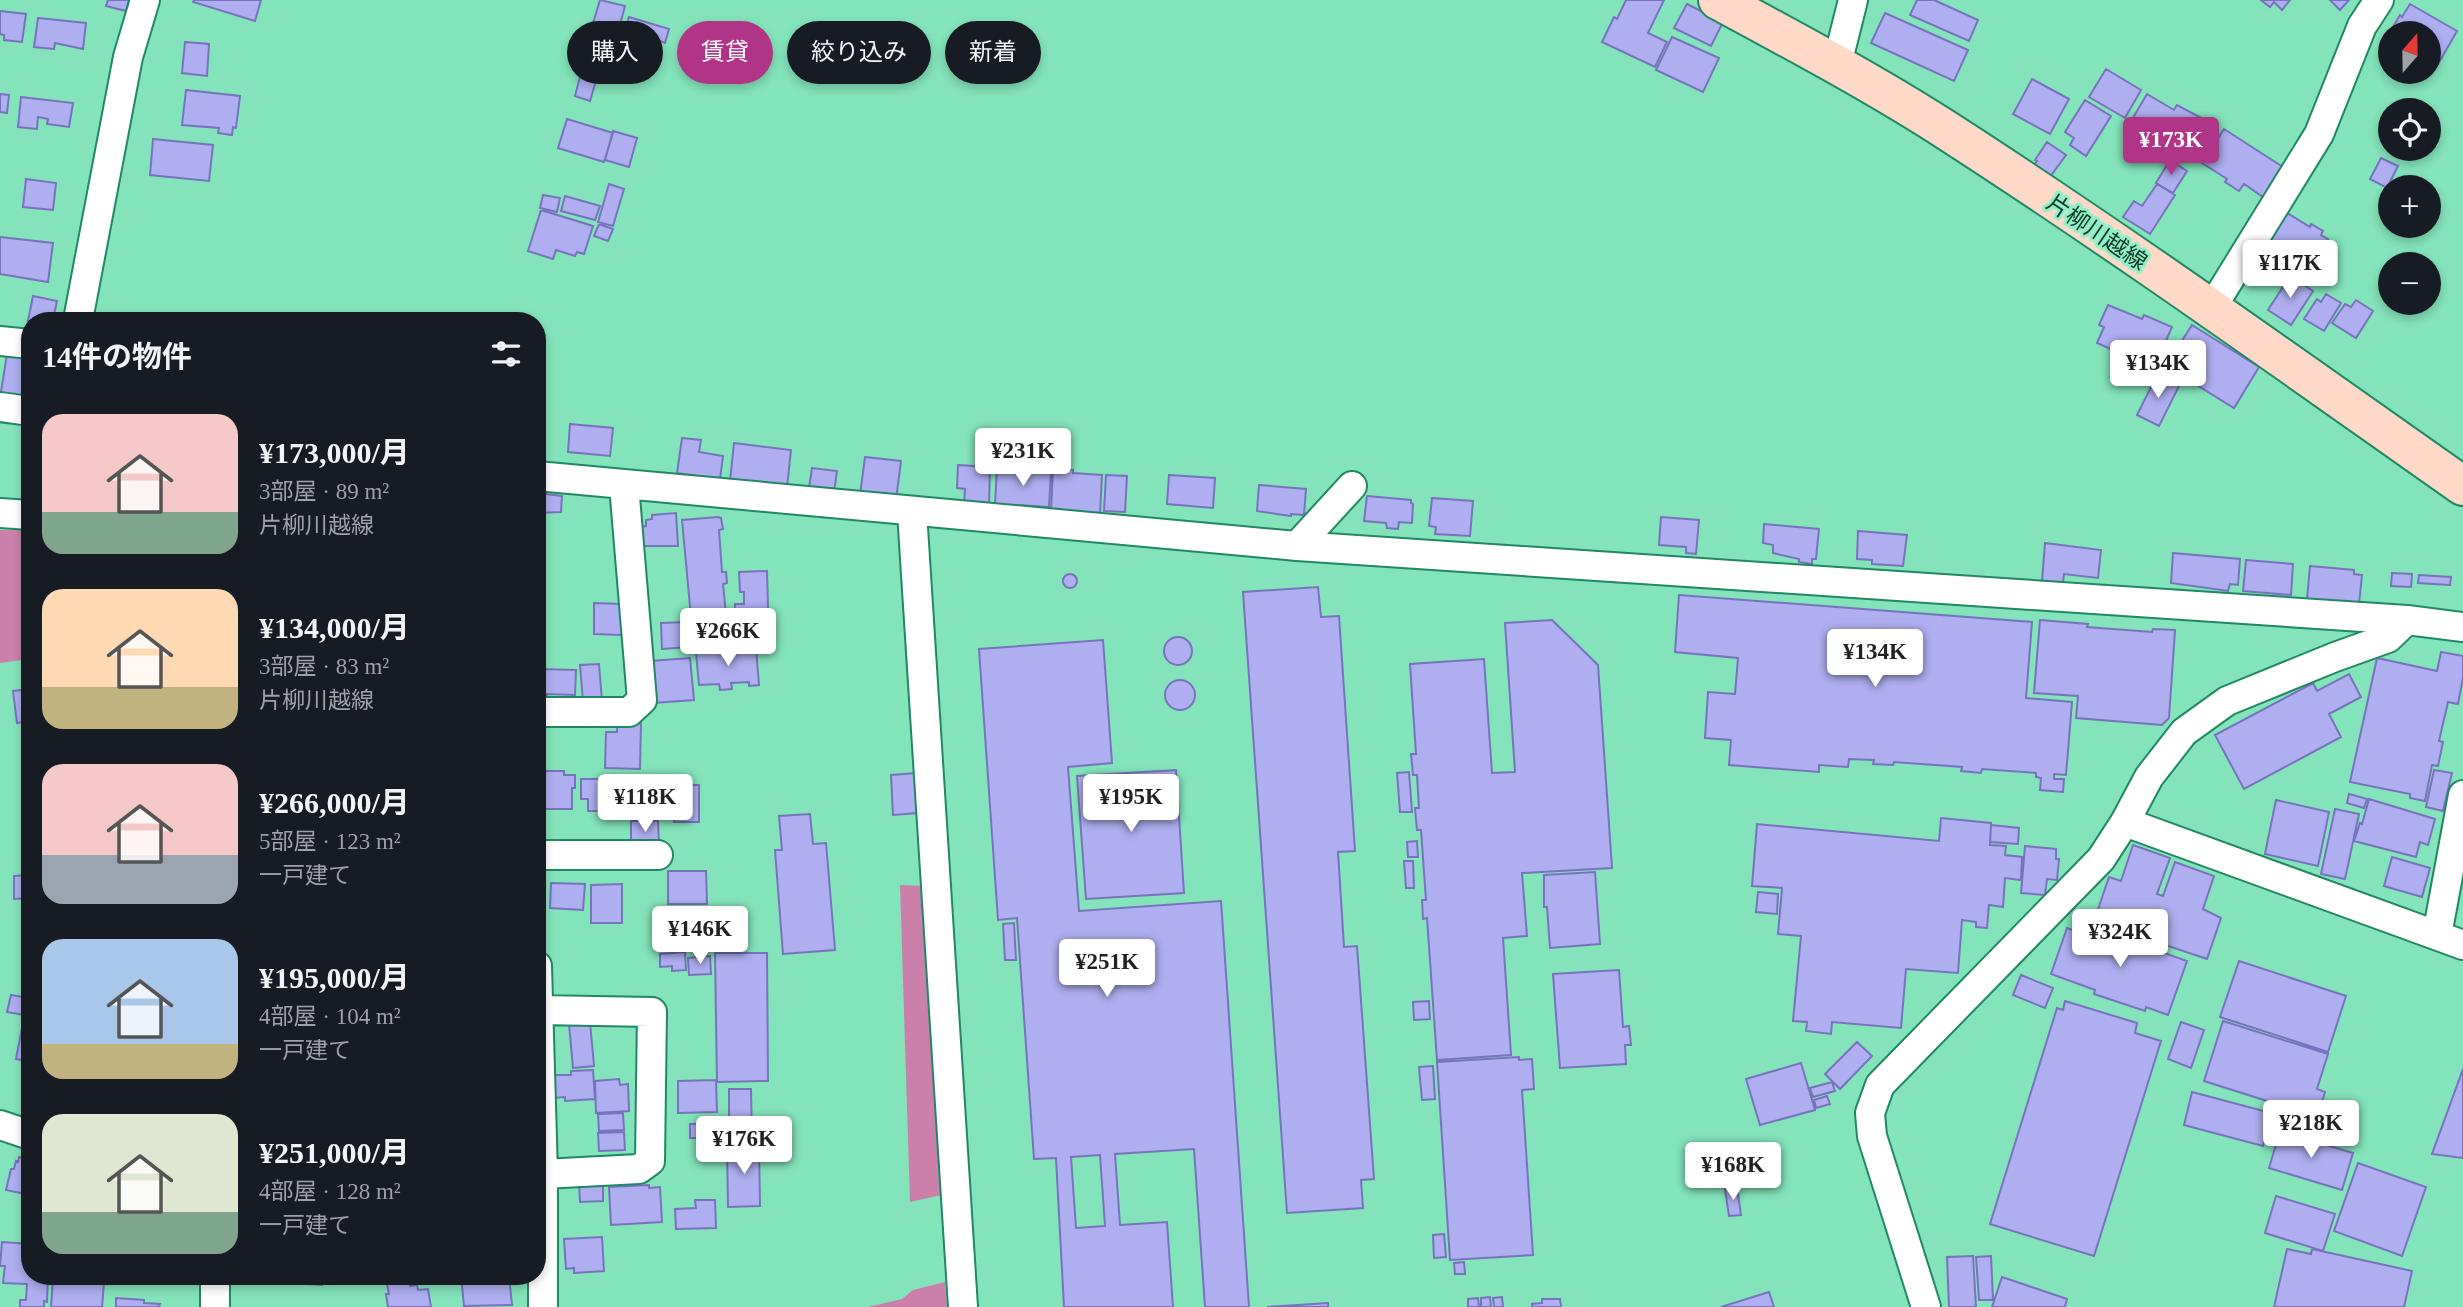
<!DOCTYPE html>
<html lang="ja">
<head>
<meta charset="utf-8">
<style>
	body { margin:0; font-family:"Times New Roman","Noto Sans JP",serif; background:#242831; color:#f1f3f6; height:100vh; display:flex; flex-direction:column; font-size:26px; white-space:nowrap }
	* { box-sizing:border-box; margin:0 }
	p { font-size:23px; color:#9ea1a6 }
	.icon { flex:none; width:38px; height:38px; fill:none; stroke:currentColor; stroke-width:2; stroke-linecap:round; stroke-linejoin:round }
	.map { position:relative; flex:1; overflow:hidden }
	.side { position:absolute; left:21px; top:312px; width:525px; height:973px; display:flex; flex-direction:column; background:#171b24; border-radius:28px; box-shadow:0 4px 10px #0003 }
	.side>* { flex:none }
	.guide { position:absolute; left:567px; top:21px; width:665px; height:63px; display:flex; gap:14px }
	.needle { width:46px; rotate:20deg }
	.controls { position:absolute; left:2378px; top:21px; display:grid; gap:14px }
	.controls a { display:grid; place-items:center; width:63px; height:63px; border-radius:50%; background:#171b24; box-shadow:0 4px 10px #0003; font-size:35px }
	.price { position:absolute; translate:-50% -60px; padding:0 16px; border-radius:7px; background:#fff; color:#222; font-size:23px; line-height:46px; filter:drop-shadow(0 2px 4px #0008) }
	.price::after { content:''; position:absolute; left:50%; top:42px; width:21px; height:16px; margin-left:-10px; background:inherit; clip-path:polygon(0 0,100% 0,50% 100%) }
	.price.on { background:#b13587; color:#fff }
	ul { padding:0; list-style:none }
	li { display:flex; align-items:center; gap:21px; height:175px; padding:0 21px }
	li span { display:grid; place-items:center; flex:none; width:196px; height:140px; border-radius:21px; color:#555 }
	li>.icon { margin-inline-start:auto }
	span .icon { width:84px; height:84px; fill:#fffc; stroke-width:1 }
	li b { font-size:30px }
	h2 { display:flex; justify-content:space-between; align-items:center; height:84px; padding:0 21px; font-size:30px }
	.chip { padding:0 24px; border-radius:32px; background:#171b24; box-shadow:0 4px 10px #0003; font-size:24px; line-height:63px }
	.chip.on { background:#b13587; color:#fff }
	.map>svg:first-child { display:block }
</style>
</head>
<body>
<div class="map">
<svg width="2463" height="1307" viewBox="0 0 2463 1307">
	<rect width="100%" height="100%" fill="#83e3ba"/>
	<path fill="#cb80ac" d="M0 530H30V659L0 663Z
		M900 885 927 886 946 1194 910 1202Z
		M945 1282 947 1307H868L902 1299 913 1290Z"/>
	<path fill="#aeaef0" stroke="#7774bd" stroke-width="2" fill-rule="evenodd" d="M108 0H129L126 11 106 6Z
		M194 0H261L255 21 193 2Z
		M600 0 625 6 617 36 605 33 606 27 593 23Z
		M1626 0H1664L1648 33 1667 42 1655 67 1602 42 1614 17 1617 19Z
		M1917 0H1934L1978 20 1969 41 1910 15Z
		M2261 0H2290L2282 10 2274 2 2270 7Z
		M2330 0H2349L2340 10Z
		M1687 4 1723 22 1711 46 1674 28Z
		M2410 4 2457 31 2437 66 2429 61V33H2390V56L2380 49 2400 15 2402 17Z
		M0 11 26 14 22 42 4 40V35L0 34Z
		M1885 13 1968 50 1954 81 1871 43Z
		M629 17 669 29 665 43 649 37 647 43 623 36Z
		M38 18 86 23 83 49 55 43 54 49 34 47Z
		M1672 37 1719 58 1703 92 1656 70Z
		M588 41 646 58 641 77 631 74 629 80 624 79 623 82 599 76 600 72 581 67Z
		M185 42 209 44 207 76 182 73Z
		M639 42 661 47 658 57 637 50Z
		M582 69 598 74 590 101 575 96Z
		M2106 69 2141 90 2125 118 2089 97Z
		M2032 79 2069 99 2050 134 2013 114Z
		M186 90 240 96 236 128 233 127 232 135 218 133 219 128 182 125Z
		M0 94 9 95 7 113 0 112Z
		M2147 94 2174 110 2177 105 2207 121 2184 161 2127 128Z
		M21 97 73 103 69 127 47 124 48 119 38 117 37 129 18 127Z
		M2085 100 2111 116 2086 156 2070 145 2074 138 2065 132Z
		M567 119 613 133 604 162 558 148Z
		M2224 129 2286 169 2266 199 2244 184 2239 191 2225 182 2227 179 2202 163Z
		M613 131 637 138 629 167 605 160Z
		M153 139 213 145 209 181 150 175Z
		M2047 142 2066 155 2050 177 2034 165 2037 161 2035 160Z
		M2381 158 2398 166 2387 188 2370 179Z
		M2170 160 2187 171 2173 193 2156 183Z
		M26 179 56 183 53 210 23 207Z
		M609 184 624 189 613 226 598 222Z
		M2157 184 2175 195 2150 234 2123 217 2134 201 2142 206Z
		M543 195 560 198 557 212 540 208Z
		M565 196 600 206 595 220 561 211Z
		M541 210 593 226 584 254 577 252 575 256 556 250 553 259 528 251Z
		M2284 211 2310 227 2311 224 2323 231 2321 235 2328 239 2313 262 2307 259 2303 264 2291 257 2292 254 2290 252 2287 257 2265 244Z
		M599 224 613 229 608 241 594 236Z
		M0 237 53 243 48 282 0 274Z
		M2290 276 2313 291 2291 325 2268 310Z
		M2326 294 2341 303 2324 331 2304 319 2317 299 2321 302Z
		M33 296 57 301 53 320 28 321Z
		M2356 300 2373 311 2356 338 2332 323 2345 304 2351 307Z
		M2108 305 2142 319 2144 315 2172 327 2154 368 2097 343 2104 327 2099 325Z
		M2192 325 2259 367 2234 408 2166 366Z
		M7 354 30 356V401L0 398Z
		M2158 373 2180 384 2159 426 2137 415Z
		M570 424 613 428 610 456 568 452Z
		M682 438 701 440 699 452 723 456 720 479 677 473Z
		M734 443 791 450 787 487 730 481Z
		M865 457 901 461 896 500 860 495Z
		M958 465 990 467 989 505 964 504 965 489 957 488Z
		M812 468 837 471 834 492 809 488Z
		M997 468 1051 471 1049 507 1018 505V508L995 504Z
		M1053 469 1073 470V473L1102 475 1100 514 1051 512Z
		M1106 475 1127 476 1125 512 1104 511Z
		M1169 475 1215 478 1213 508 1167 504Z
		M1259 485 1306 489 1304 515 1291 514V516L1257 511Z
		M537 493 562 496 561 512 537 513Z
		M1367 496 1411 500V503L1413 504 1412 523 1399 522 1398 529 1387 528 1386 523 1364 521Z
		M1432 498 1473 501 1470 536 1435 534 1436 527 1429 526Z
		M676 513 678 546H639L638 527 646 526V520L652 519V515Z
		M718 517 721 518 723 529 719 530 722 572H726L727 583 723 584 727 625 692 628 682 520Z
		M1661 517 1699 520 1696 554 1686 553V547L1659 545Z
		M1764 524 1819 529 1816 559H1812V564L1799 562V559L1773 553V545L1763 543Z
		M1858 531 1907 535 1903 566 1872 564V560L1857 559Z
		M2045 543 2101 550 2098 578 2064 574 2063 583 2042 581Z
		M2173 553 2240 559 2238 585 2230 584 2228 591 2171 583Z
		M2246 560 2293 564 2291 595 2243 591Z
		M2310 566 2354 570V574L2362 575 2359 604 2307 599Z
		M767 571 769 643 741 644V641H736L735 604H744V592H740L739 572Z
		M2392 573 2412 574 2411 587 2391 586Z
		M1063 581a7 7 0 1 1 14 0a7 7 0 1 1-14 0Z
		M2419 575 2451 577 2450 585 2418 583Z
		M1318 587 1321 617 1339 616 1355 851 1338 852 1344 947 1357 946 1374 1179 1361 1180 1363 1208 1287 1213 1243 592Z
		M1679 595 2032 622 2026 698 2072 702 2066 775 2054 774V779H2064L2063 792 2040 790 2041 778 2036 777V773L1982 769 1981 773 1961 771 1962 767 1894 762 1893 765 1873 764 1874 760 1849 759 1848 767 1819 765V772L1729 765 1731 740 1705 738 1708 692 1735 694 1738 658 1675 652Z
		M594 603 622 604V635L594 634Z
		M1552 620 1598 665 1612 868 1522 873 1527 936 1503 938 1511 1055 1437 1060 1427 918 1423 919 1422 900H1426L1421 830H1417L1415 808H1419L1417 775H1413L1411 754H1416L1410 664 1484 659 1492 773 1515 772 1505 623Z
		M2040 620 2088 624 2087 627 2152 632 2153 629 2175 630 2169 718 2162 725 2076 718 2078 696 2034 693Z
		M687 622 689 647 662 649 661 623Z
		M1164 651a14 14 0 1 1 28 0a14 14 0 1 1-28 0Z
		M1103 640 1112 763 1068 767 1079 911 1221 901 1249 1307H1205L1194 1149 1115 1154 1120 1225 1167 1222 1173 1307H1064L1056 1158 1034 1159 1017 918 998 920 979 649ZM1100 1155 1105 1226 1076 1228 1071 1157Z
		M756 648 759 685 749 686V682L731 683 732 689 720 690 719 684 699 685 696 653Z
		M2441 652 2463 656V678L2458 704 2448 702 2439 741 2443 742 2438 766 2432 765 2425 801 2410 798V794L2350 782 2377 658 2437 671Z
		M690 658 694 700 653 703 650 661Z
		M599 664 602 701 583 702 580 665Z
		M537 669 576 670 575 695 547 694V701L538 700Z
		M2349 674 2361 697 2329 714 2341 737 2244 789 2215 735 2313 683 2317 691Z
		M1165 695a15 15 0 1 1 30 0a15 15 0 1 1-30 0Z
		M30 689V721L17 723 13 691Z
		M617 721H641L640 769 605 768 606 732H617Z
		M1176 770 1184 893 1086 899 1077 776Z
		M2434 770 2452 773 2443 811 2426 807Z
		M537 771H564V775H575V788H572V809H545V793H537Z
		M1409 772 1412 812H1400L1397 773Z
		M916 773 918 813 893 815 891 775Z
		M602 775H619V811H588V799H581V779H602Z
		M663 777V810H659V813L632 810V799H623V778Z
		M668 781H679V785H699V822H674L673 804H670V797H668Z
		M2349 794 2367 799 2364 808 2347 803Z
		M2369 799 2435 819 2428 845 2420 842 2416 857 2354 841 2360 823 2362 824Z
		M2276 800 2329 812 2318 866 2265 854Z
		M2335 809 2359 814 2345 879 2321 874Z
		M810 814 813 844 826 843 835 950 783 954 775 850H782L779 816Z
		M1941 818 1991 823 1990 845 2006 846 2005 855 2022 857 2021 880 2005 878 2003 907 1989 905 1987 928 1976 927V922L1962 920 1958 973 1906 969 1901 1028 1832 1022 1831 1034 1806 1031 1807 1022 1793 1021 1801 936 1778 934 1782 888 1752 886 1757 824 1939 841Z
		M631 821H658L659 846H631Z
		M1991 825 2019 828 2018 844 1990 842Z
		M1417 841 1418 857H1408L1407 842Z
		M2133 845 2170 858 2157 894 2163 896 2175 862 2214 876 2203 909 2221 918 2207 959 2094 921 2109 877 2121 881Z
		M2025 846 2056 849V859H2059L2057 880 2047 879 2045 895 2021 893Z
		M2392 857 2430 868 2422 897 2384 886Z
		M1404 861H1413L1414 888H1406Z
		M668 871H706L707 904H668Z
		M1595 872 1600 944 1550 948 1547 907H1544V875Z
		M30 875V898L14 899V876Z
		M551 883 585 884 583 910 550 908Z
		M622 884V923H591V885Z
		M1758 892 1778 894 1777 914 1756 912Z
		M1014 923 1016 960H1005L1003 924Z
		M709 925 710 948 655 949 654 926Z
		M2091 927 2187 961 2168 1015 2146 1007 2145 1011 2094 994 2095 990 2051 974 2067 928 2088 935Z
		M685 952 686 970 672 971V966L660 967V954Z
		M715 953H767L768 1081 717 1082Z
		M710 956 711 974 689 975 688 958Z
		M2239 961 2346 996 2328 1052 2220 1017Z
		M1619 970 1623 1027 1629 1026 1631 1045H1625L1626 1064 1560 1068 1553 974Z
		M2021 975 2053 988 2045 1008 2013 995Z
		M11 995 30 998V1016L7 1012Z
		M1429 1001 1430 1019 1414 1020 1413 1002Z
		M2065 1001 2137 1023 2135 1033 2161 1041 2094 1256 1990 1224 2057 1008 2063 1010Z
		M2223 1021 2328 1054 2317 1089 2325 1092 2318 1114 2309 1111 2308 1114 2204 1081Z
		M590 1022 594 1066 573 1068 569 1024Z
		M2181 1022 2204 1030 2191 1068 2168 1059Z
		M30 1027V1062L16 1059 22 1028 29 1029Z
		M1857 1042 1872 1056 1840 1089 1825 1074Z
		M1519 1057V1060L1532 1059 1534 1089 1522 1090 1533 1255 1450 1260 1437 1062Z
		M1801 1063 1815 1110 1760 1125 1746 1079Z
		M1433 1066 1435 1099 1422 1100 1419 1067Z
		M2463 1069V1158L2432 1154Z
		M593 1070 595 1099 565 1101V1097L552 1098V1075H571V1071Z
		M619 1079 620 1085 628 1084 629 1111 596 1113 595 1081Z
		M716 1080 717 1112 678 1113V1081Z
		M1832 1082 1835 1091 1813 1097 1810 1088Z
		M729 1089H751L752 1138H729Z
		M2192 1092 2271 1113 2263 1146 2184 1125Z
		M1827 1096 1830 1104 1816 1108 1814 1100Z
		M623 1113 624 1130 599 1131 598 1114Z
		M690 1124H710V1138H690Z
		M2280 1131 2353 1153 2342 1190 2269 1168Z
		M624 1132 625 1150 599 1151 598 1133Z
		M759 1146 760 1206 728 1207 727 1147Z
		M24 1155 30 1156V1195L6 1190 11 1169H14L16 1161 18 1162 19 1157 23 1158Z
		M2358 1163 2426 1187 2402 1256 2334 1231Z
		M1745 1170 1747 1183 1722 1187 1720 1174Z
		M603 1181V1201L580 1202 579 1182Z
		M649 1185V1188L660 1187 662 1222 611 1225 609 1187Z
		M1737 1188 1741 1215 1729 1216 1725 1189Z
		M2276 1196 2335 1214 2323 1251 2265 1233Z
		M695 1200H715L716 1228 676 1229 675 1209 696 1208Z
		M1444 1234 1446 1257 1434 1258 1433 1235Z
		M602 1237 604 1271 574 1273V1268L566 1269 564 1239Z
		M2 1242 30 1244V1276H48L47 1302 44 1301V1307H20V1300H26L27 1284 3 1283 5 1266H0Z
		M2287 1249 2311 1254 2312 1249 2412 1271 2404 1307H2274Z
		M1973 1256 1976 1307H1949L1947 1257Z
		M1991 1256 1993 1300H1979L1976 1257Z
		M1464 1262 1465 1274H1455L1454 1263Z
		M281 1276H322V1285L281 1282Z
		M343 1276H377V1281L343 1282Z
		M461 1276H509L512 1305 464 1306Z
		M2002 1277 2067 1299 2065 1307H1992Z
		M53 1278 104 1283 102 1307H51Z
		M409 1280 410 1286 417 1285 418 1290 428 1289 431 1307H388L386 1294H389L387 1284Z
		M1769 1292 1774 1307H1721Z
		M1490 1297 1491 1307H1481V1298Z
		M1502 1297 1503 1307H1494L1493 1298Z
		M116 1298 144 1300V1303L160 1304 159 1307H116Z
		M1478 1298 1479 1307H1468V1299Z
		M1542 1299H1560L1561 1307H1532V1304L1542 1303Z
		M1328 1303V1307H1267Z"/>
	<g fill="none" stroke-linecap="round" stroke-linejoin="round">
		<g stroke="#208964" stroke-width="32">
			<path id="street" d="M1837 64 1853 0
				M2211 309 2319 134 2362 26 2379 0
				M78 320 128 57 145 0
				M0 341 30 344
				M0 407 30 411
				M537 476 1297 546 2407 620 2463 627
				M912 512 963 1307
				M0 513 30 515
				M1297 546 1352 486
				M537 712H629L642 700 624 485
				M2125 822 2463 945
				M537 855H658
				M2437 935 2463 795
				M537 966 543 1174V1307
				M539 1010 652 1012 650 1161 639 1169 543 1174
				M0 1125 30 1135
				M215 1307V1276
				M1926 1307 1872 1136 1870 1113 1880 1085 2101 859 2125 822 2149 777 2184 732 2227 701 2335 657 2388 638 2407 620"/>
		</g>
		<g stroke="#208964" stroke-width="42">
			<path id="secondary" d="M1718 0C1794 41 1871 82 1943 128 2120 242 2291 365 2463 486"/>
		</g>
		<use href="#street" stroke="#fff" stroke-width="28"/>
		<use href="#secondary" stroke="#fed9c7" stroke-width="38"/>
	</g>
	<g text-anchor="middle" stroke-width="6" stroke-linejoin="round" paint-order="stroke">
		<g font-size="23" fill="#103a2a" stroke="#91f0c6">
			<text transform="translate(2097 232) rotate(34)" y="8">片柳川越線</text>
		</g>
	</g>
</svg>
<div class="controls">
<a><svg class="needle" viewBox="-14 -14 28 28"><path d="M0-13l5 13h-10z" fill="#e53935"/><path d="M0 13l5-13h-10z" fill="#9ea1a6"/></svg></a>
<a><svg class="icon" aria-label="locate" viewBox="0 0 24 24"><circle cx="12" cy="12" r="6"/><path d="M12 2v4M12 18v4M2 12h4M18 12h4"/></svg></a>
<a>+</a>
<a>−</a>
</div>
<b class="price on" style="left:2171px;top:177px">¥173K</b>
<b class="price" style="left:2290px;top:300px">¥117K</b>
<b class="price" style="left:2158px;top:400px">¥134K</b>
<b class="price" style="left:1023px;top:488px">¥231K</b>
<b class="price" style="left:728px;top:668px">¥266K</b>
<b class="price" style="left:1875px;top:689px">¥134K</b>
<b class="price" style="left:645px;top:834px">¥118K</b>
<b class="price" style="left:1131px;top:834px">¥195K</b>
<b class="price" style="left:700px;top:966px">¥146K</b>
<b class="price" style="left:2120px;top:969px">¥324K</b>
<b class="price" style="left:1107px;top:999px">¥251K</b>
<b class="price" style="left:2311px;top:1160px">¥218K</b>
<b class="price" style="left:744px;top:1176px">¥176K</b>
<b class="price" style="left:1733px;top:1202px">¥168K</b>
<div class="guide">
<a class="chip">購入</a>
<a class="chip on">賃貸</a>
<a class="chip">絞り込み</a>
<a class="chip">新着</a>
</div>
<section class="side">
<h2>14件の物件<svg class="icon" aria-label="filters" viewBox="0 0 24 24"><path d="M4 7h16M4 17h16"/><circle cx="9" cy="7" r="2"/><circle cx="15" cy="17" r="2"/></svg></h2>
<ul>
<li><span style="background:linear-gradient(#f6c9c9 70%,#7fa58c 0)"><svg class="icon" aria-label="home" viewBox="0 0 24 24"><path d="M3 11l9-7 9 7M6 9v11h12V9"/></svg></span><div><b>¥173,000/月</b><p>3部屋 · 89 m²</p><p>片柳川越線</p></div></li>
<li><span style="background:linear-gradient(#ffd9b3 70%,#c2b280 0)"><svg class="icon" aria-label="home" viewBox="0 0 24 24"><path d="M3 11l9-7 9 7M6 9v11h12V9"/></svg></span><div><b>¥134,000/月</b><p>3部屋 · 83 m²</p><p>片柳川越線</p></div></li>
<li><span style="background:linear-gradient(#f6c9c9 65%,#9aa5b1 0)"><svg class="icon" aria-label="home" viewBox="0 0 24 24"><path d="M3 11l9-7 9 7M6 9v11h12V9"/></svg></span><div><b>¥266,000/月</b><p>5部屋 · 123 m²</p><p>一戸建て</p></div></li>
<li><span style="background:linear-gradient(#a9c7e8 75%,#c2b280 0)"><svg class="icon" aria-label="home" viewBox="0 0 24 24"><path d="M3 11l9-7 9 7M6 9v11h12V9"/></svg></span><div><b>¥195,000/月</b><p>4部屋 · 104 m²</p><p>一戸建て</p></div></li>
<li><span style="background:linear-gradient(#dfe7d0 70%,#7fa58c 0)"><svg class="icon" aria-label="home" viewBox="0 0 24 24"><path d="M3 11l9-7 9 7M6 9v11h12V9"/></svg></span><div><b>¥251,000/月</b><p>4部屋 · 128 m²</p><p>一戸建て</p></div></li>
</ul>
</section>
</div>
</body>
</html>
